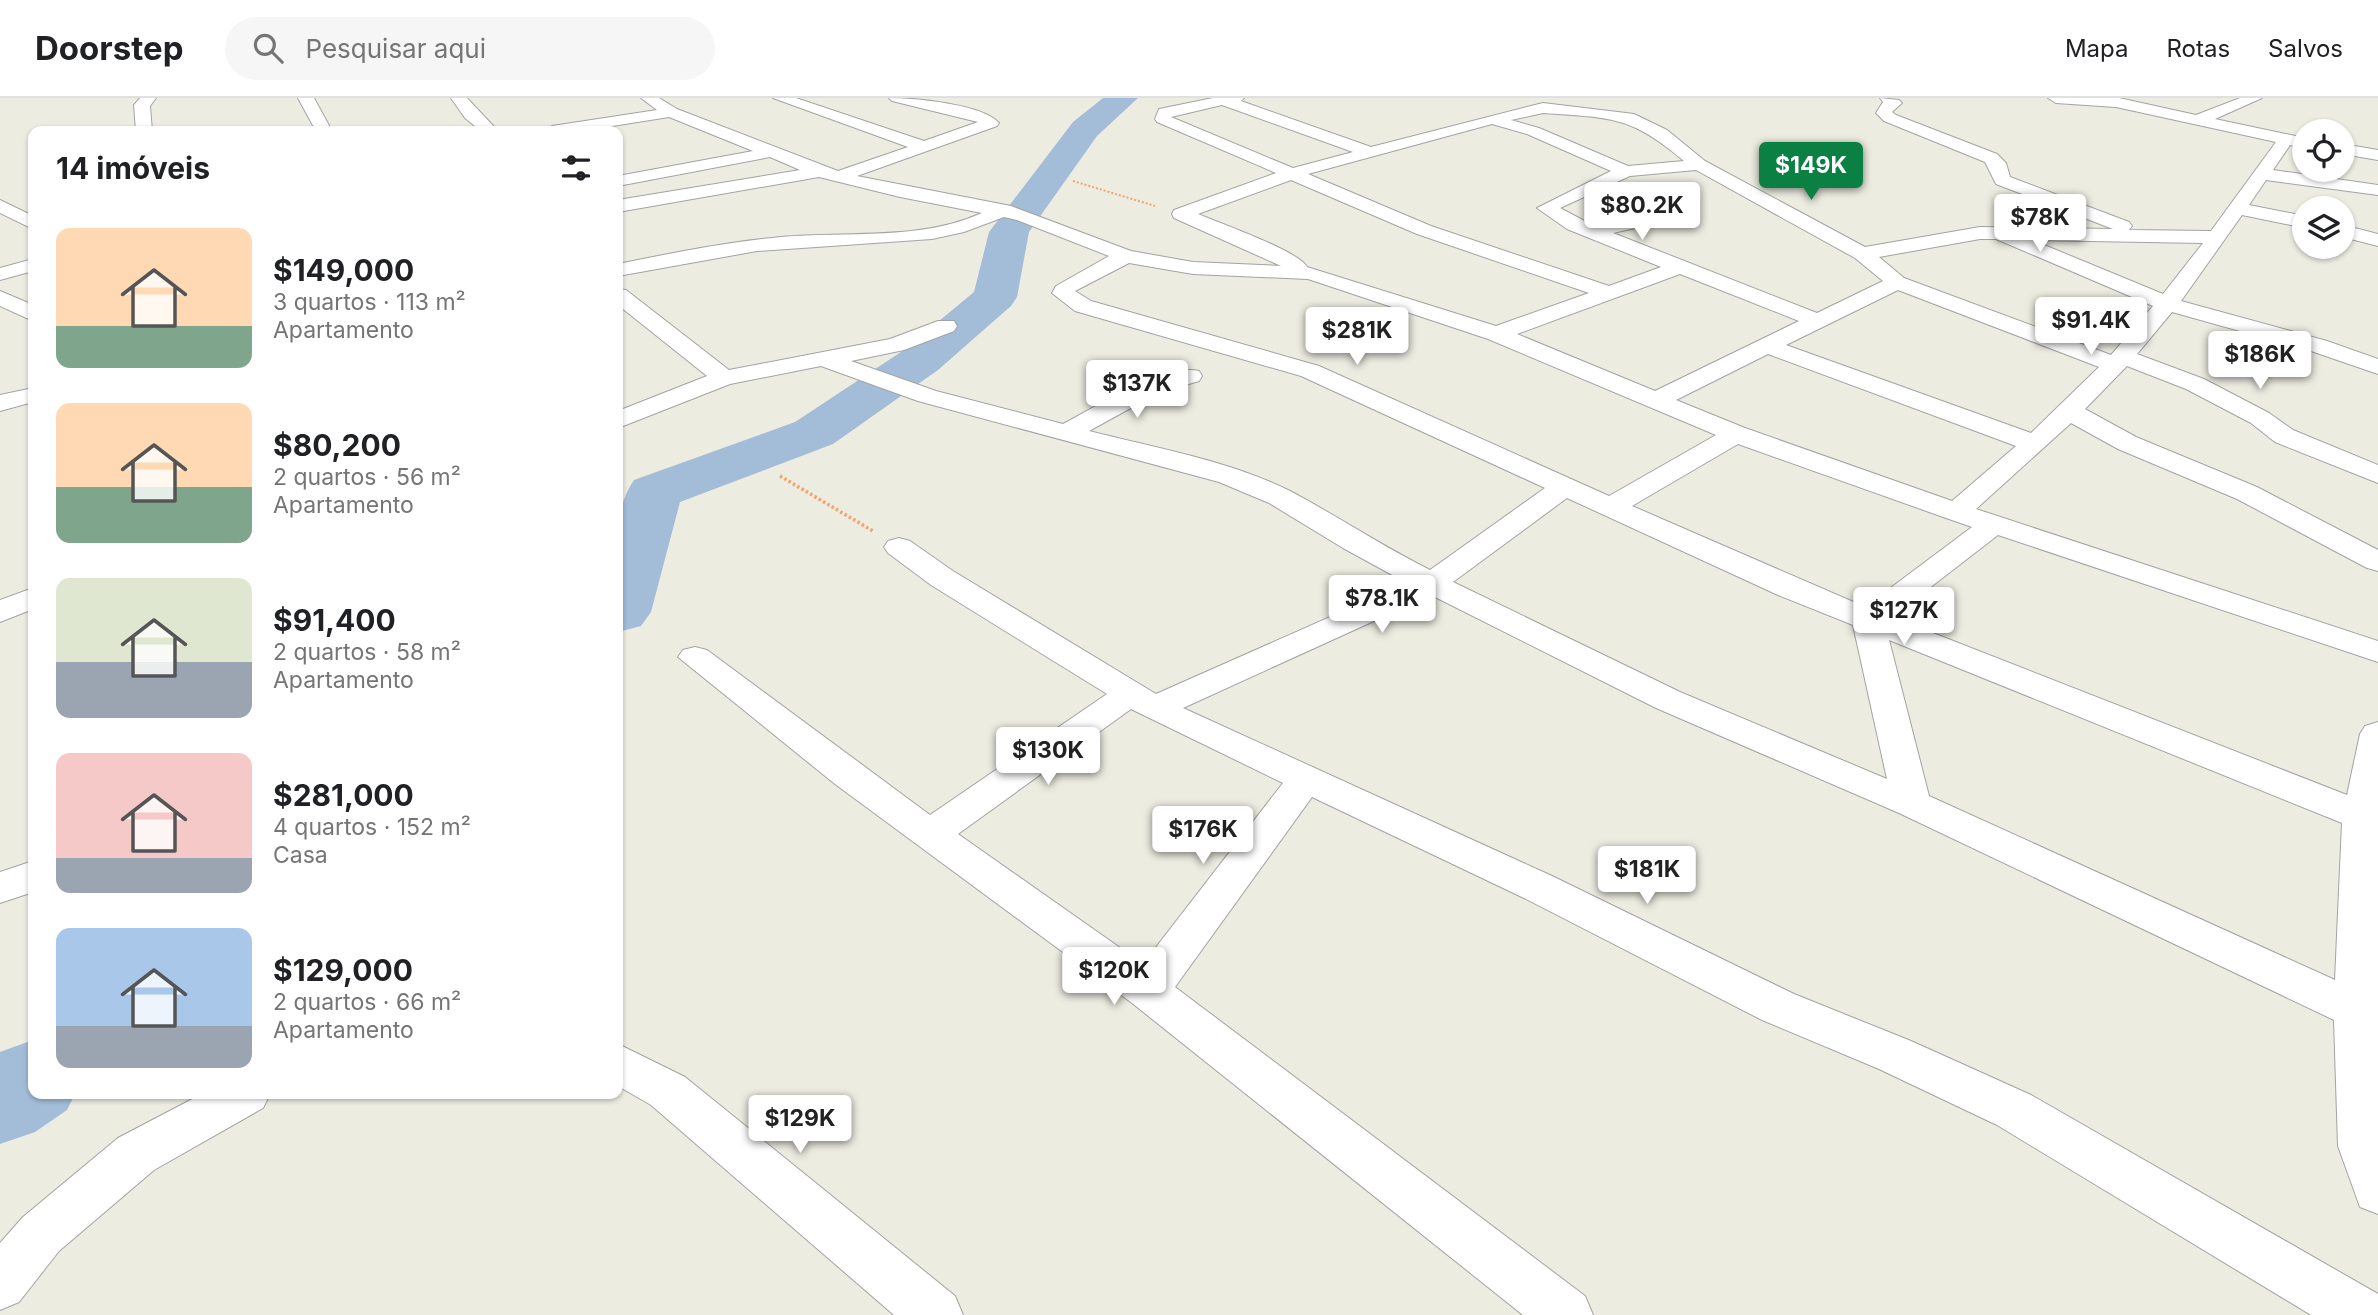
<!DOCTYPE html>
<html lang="pt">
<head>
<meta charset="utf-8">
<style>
	body { margin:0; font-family:Inter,sans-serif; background:#f6f6f6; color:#202124; height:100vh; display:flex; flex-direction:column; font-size:26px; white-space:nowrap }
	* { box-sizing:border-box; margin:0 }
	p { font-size:23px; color:#757577 }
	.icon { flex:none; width:38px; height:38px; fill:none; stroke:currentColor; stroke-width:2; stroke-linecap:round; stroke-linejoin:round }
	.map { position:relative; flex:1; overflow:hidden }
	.drawer { position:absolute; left:28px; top:28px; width:595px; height:973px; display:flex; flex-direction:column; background:#fff; border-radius:14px; box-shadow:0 2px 5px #0004 }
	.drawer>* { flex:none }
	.buttons { position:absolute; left:2292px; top:21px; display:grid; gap:14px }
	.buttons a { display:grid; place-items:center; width:63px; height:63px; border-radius:50%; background:#fff; box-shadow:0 2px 5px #0004; font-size:35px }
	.price { position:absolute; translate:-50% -60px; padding:0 16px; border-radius:7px; background:#fff; color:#222; font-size:23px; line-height:46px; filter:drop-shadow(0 2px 4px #0008) }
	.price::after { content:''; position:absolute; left:50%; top:42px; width:21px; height:16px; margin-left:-10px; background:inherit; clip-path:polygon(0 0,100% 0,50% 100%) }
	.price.current { background:#0b8043; color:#fff }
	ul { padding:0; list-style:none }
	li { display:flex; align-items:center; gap:21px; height:175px; padding:0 28px }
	li span { display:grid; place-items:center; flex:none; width:196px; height:140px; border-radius:14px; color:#555 }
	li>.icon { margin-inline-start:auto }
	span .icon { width:84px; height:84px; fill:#fffc; stroke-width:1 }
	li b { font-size:30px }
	h2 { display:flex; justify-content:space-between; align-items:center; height:84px; padding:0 28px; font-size:30px }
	header { display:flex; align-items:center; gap:42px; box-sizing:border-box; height:98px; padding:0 35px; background:#fff; border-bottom:2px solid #e0e0e0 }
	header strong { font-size:33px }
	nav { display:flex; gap:38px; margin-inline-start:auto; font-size:24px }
	.search { width:490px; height:63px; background:#f6f6f6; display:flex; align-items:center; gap:18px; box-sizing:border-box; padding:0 24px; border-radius:38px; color:#757577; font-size:26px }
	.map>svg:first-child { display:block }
</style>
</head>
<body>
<header>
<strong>Doorstep</strong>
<div class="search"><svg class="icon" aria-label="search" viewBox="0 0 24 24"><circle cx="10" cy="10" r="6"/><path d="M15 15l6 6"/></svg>Pesquisar aqui</div>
<nav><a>Mapa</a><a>Rotas</a><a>Salvos</a></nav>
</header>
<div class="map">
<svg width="2378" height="1217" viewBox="0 0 2378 1217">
	<rect width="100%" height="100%" fill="#edece1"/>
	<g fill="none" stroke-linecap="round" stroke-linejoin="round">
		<path fill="#a3bdd9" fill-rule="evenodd" d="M1103 0H1138L1097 38 1029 134 1017 199 1011 208 938 272 833 346 680 404 651 514 641 528 618 534C618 488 607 420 634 382L795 324 904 252 974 194 989 134 1073 24Z
			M33 942V996H75L67 1012 35 1034 0 1046V954Z"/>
		<g stroke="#a3a3a3" stroke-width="2">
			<path id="street" d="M140 0H156L150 8 152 33H136L134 7Z
				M298 0H314L332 33H316Z
				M451 0H467L498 33H481L465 20Z
				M641 0H659L677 11 838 73 908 49 773 0H796L924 43 978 24 892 3 889 0C914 0 983 6 999 25L997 28 857 78 1011 108 1131 153 1193 164 1281 168 1174 120 1172 116 1174 112 1276 75 1157 24 1155 21 1159 11 1213 0H1244L1241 3 1371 49 1543 5 1634 16 1667 32 1705 63 1865 149 1980 129 2113 131 1996 86 1985 64 1884 23 1876 15 1883 4 1880 0 1899 2 1902 5 1892 14 1896 17 1997 56 2006 65 2010 79 2129 124 2132 128 2129 132 2211 133 2276 44 2116 9 2056 5 2048 0H2119L2196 17 2240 0H2262L2215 21 2305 40V50L2290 47 2273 72 2378 87V97L2266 82 2249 107 2305 118V130L2242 117 2181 203 2327 243 2378 261V276L2311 253 2172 214 2137 256 2204 281 2269 315 2293 332 2378 367V385L2275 344 2251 325 2186 291 2127 268 2085 311 2136 339 2257 389 2378 452V473L2367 470 2237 401 2118 351 2071 325 1976 411 2378 543V564L1998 437 1892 519 2347 697 2360 636 2365 628 2378 624V1116L2360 1109 2338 1048 2334 922 1899 715 1656 610 1431 497 1183 610 1552 778 1794 896 1911 943 2031 997 2378 1196V1217H2311L1997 1027 1879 971 1762 922 1524 800 1312 699 1175 889 1585 1198 1593 1217H1523L1132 905 835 686 678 559 683 552 695 549 707 552 930 717 1107 596 931 487 888 455 884 449 888 443 899 440 910 443 953 473 1156 596 1407 485 1343 450 1269 405 1219 384 918 303 821 268 730 286 618 330V313L707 278 618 207V191L626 192 729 272 890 241 938 223H954L957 228 954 233 904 252 851 263 936 293 1063 326C1094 310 1165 265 1199 273L1202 278 1199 283 1158 295 1089 333C1155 350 1228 362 1290 393 1337 418 1382 448 1430 472L1545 390 1301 278 1075 213 1052 195 1056 188 1109 158 1017 122 1004 119 964 134 932 141 757 153 618 178V166C672 155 726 144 781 139 846 133 921 143 982 115L900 99 819 79 618 114V102L800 72 770 59 618 88V78L753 53 669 19 581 33H544L552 28 657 12ZM1222 7 1353 54 1293 70 1171 19ZM1543 15C1611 20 1630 17 1684 63L1628 68 1539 30 1511 22ZM1492 26 1527 36 1611 73 1537 110 1567 131 1661 169 1609 188 1431 128 1308 76ZM1696 72 1855 160 1883 183 1817 215 1613 135 1688 118 1690 114 1688 110 1681 108 1594 128 1560 110 1630 78ZM1291 82 1417 136 1589 195 1496 228 1307 169C1299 153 1219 125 1198 116ZM1980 141H1996L2153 208 2111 257 1904 180 1879 159ZM2032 142 2203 145 2163 196ZM1129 165 1193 176 1308 181 1488 241 1716 337 1609 398 1319 268 1091 203 1075 193ZM1680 176 1799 223 1655 293 1517 236ZM1898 192 2099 269 2031 335 1786 247ZM1768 256 2016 348 1952 403 1745 330 1676 302ZM1738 346 1946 420 1972 429 1865 509 1632 408ZM1567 400 1778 497 1853 527 1887 681 1680 594 1453 484ZM1889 542 2342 725 2335 882 1929 698ZM1131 611 1283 685 1143 866 958 736Z
				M2343 46 2378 52V62L2343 56Z
				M0 102 33 118V131L0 115Z
				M2343 127 2378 136V148L2343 139Z
				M33 161V173L0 182V170Z
				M0 193 33 207V223L0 208Z
				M33 290V304L0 313V297Z
				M33 490V511L0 524V502Z
				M33 763V794L0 805V774Z
				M618 946 685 979 955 1198 963 1217H894L651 1007 618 988Z
				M202 996H270L263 1010 154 1072 59 1153 19 1204 0 1212V1145L23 1119 118 1040Z"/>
		</g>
		<path stroke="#f4a16b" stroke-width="2" stroke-dasharray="2 2" stroke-linecap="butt" d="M1073 83 1155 108"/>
		<path stroke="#f4a16b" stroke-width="3.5" stroke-dasharray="2.5 2.5" stroke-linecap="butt" d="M780 378 873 433"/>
		<use href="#street" fill="#fff" fill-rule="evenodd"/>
	</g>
</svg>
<div class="buttons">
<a><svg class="icon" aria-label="locate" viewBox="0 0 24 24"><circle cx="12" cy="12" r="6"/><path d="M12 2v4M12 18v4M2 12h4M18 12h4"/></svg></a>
<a><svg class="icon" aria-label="layers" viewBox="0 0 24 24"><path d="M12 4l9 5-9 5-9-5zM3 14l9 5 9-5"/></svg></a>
</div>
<b class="price current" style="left:1811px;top:104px">$149K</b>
<b class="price" style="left:1642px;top:144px">$80.2K</b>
<b class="price" style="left:2040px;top:156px">$78K</b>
<b class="price" style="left:2091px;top:259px">$91.4K</b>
<b class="price" style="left:1357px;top:269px">$281K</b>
<b class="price" style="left:2260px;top:293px">$186K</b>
<b class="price" style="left:1137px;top:322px">$137K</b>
<b class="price" style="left:1382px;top:537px">$78.1K</b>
<b class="price" style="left:1904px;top:549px">$127K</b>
<b class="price" style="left:1048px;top:689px">$130K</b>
<b class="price" style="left:1203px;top:768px">$176K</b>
<b class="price" style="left:1647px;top:808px">$181K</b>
<b class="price" style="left:1114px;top:909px">$120K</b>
<b class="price" style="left:800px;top:1057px">$129K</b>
<section class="drawer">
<h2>14 imóveis<svg class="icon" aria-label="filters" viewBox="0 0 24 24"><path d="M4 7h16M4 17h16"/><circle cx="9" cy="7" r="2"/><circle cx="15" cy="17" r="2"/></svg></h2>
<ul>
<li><span style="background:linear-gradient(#ffd9b3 70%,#7fa58c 0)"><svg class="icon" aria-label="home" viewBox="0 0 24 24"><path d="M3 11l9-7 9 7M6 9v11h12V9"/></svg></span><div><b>$149,000</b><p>3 quartos · 113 m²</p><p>Apartamento</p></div></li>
<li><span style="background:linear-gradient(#ffd9b3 60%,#7fa58c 0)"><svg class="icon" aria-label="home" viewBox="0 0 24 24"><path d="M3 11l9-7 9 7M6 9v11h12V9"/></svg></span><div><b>$80,200</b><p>2 quartos · 56 m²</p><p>Apartamento</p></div></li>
<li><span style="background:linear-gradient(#dfe7d0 60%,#9aa5b1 0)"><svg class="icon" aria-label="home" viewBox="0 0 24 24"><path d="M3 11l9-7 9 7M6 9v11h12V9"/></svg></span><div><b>$91,400</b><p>2 quartos · 58 m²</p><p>Apartamento</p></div></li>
<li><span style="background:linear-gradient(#f6c9c9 75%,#9aa5b1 0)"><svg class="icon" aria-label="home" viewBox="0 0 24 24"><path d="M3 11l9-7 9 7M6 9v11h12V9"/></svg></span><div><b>$281,000</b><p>4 quartos · 152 m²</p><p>Casa</p></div></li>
<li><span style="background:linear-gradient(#a9c7e8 70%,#9aa5b1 0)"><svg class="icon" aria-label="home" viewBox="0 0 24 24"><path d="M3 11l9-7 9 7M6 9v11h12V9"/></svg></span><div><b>$129,000</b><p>2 quartos · 66 m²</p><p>Apartamento</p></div></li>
</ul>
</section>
</div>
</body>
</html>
